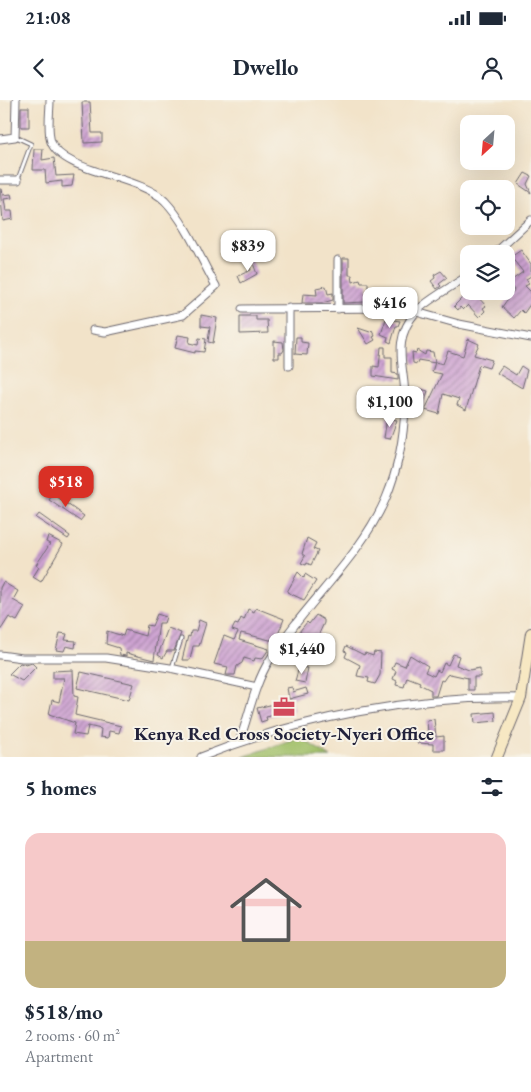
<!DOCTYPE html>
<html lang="en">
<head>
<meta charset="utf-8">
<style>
	body { margin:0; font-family:"EB Garamond",serif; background:#f2f2f3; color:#1f2937; height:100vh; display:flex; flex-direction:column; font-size:19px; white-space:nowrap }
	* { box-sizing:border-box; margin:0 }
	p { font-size:16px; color:#747a83 }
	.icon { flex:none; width:28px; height:28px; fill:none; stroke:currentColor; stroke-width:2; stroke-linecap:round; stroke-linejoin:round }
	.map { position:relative; height:657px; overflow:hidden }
	.sheet { display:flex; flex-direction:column; background:#fff; flex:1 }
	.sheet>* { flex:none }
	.needle { width:32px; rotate:206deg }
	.controls { position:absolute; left:460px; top:15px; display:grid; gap:10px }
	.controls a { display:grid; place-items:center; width:55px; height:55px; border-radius:10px; background:#fff; box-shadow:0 5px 20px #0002; font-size:25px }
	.price { position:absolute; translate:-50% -42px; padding:0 11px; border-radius:10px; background:#fff; color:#222; font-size:16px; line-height:32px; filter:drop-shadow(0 1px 2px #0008) }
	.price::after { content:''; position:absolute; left:50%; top:30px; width:15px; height:11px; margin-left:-8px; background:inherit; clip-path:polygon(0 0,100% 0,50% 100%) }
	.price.current { background:#d93025; color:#fff }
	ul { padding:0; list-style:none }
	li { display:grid; align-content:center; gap:10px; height:265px; padding:0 25px }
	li+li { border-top:1px solid #e0e1e3 }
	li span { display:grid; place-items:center; height:155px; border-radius:15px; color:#555 }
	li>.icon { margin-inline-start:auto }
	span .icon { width:90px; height:90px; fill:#fffc; stroke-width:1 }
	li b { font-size:21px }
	h2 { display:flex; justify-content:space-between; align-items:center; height:60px; padding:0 25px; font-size:21px }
	.status { display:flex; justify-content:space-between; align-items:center; height:35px; padding:0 25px; background:#fff; direction:ltr }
	.status svg { height:14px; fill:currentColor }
	header { display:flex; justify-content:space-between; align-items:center; height:65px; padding:0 25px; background:#fff; font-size:22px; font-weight:700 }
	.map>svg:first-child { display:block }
</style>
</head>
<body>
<div class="status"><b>21:08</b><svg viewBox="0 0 49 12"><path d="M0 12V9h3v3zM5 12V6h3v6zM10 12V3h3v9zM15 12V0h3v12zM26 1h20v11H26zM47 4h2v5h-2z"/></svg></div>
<header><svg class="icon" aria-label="back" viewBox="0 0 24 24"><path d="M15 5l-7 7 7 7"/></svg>Dwello<svg class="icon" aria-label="person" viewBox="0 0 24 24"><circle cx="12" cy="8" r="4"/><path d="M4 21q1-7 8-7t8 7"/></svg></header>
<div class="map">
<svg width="531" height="657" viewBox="0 0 531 657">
	<defs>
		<pattern id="building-hatch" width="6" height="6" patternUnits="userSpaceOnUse" patternTransform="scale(1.25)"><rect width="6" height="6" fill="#cda2d1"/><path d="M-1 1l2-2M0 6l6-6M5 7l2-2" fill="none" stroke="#a684ab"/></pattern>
	</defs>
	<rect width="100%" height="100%" fill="#f7f3e8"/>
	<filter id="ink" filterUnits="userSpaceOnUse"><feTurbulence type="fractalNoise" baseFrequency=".02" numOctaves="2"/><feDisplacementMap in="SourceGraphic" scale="10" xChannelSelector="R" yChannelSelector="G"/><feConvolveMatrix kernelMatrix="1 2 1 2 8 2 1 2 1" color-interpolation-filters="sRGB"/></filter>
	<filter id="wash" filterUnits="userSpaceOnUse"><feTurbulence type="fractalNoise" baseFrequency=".0096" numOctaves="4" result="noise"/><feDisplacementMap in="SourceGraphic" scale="20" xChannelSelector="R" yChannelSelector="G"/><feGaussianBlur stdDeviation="1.12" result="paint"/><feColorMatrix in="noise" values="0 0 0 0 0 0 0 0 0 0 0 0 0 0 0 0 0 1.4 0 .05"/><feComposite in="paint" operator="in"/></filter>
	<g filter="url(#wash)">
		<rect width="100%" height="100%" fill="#f2e3c9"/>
		<path fill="#a0bf67" stroke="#617051" d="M299 637 331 657H243Z"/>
		<g id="blocks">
			<path fill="url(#building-hatch)" d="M82 2H90L92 33H102V42L84 43Z
				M21 7H29V27H21Z
				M34 49H43L42 60 54 58 56 76 74 75 72 86 62 87V81L46 83 45 70H33Z
				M525 73 531 76 527 84 531 93 518 84Z
				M0 89H2L3 95 11 94 12 98 4 99 6 111H12L13 119 3 121Z
				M521 150 531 164V176L526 179 529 184 525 186 531 192V203L524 213 521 210 514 218 502 207 514 190 506 180V172L512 180 523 172 511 157Z
				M251 158 257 174 241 183 238 176 251 170 247 159Z
				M343 158H349V175H352L353 182 360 180 361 183H368V194H376L378 189 390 190 388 201 343 203Z
				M441 171 447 178 439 184 441 186 437 189 431 181 435 178 434 175Z
				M326 186 328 194 333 193V200L322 203H302L303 194 317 195 316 188Z
				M469 191H483L477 196 486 206 483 208 485 211 479 217 468 205 463 210 460 207 458 210 454 206Z
				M201 215 217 218 213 243 208 242 210 227 201 226Z
				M240 216H256V220H267L268 233 240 234Z
				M386 219 400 221 398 226H396L391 243 387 241 388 237 381 234Z
				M358 228 370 232 372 230 375 236 373 237 375 240 368 244Z
				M178 235 190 237 189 243 198 245 199 238 206 239 204 252 195 251V253L175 248Z
				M296 237H301V242L308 243 307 255 295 254Z
				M468 239 479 244 474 255 492 260 489 268 479 265 466 310 457 305 459 299 443 294 439 314 425 310 442 274 432 272 435 262 443 264 448 251 463 256Z
				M274 241 283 242 284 250 282 253H279V258H274Z
				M381 247H385V257H392V273L398 274V280L373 276V266L379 267Z
				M417 250 425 255 426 251 433 252 435 263 418 260 417 264 413 263 412 252 416 253Z
				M502 266 516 275 521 266 527 270 522 288 497 273Z
				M417 288 428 291 422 309 415 307Z
				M387 318 397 320 390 339 384 338Z
				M53 394 84 416 80 421 49 400Z
				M39 414 70 436 68 439 36 418Z
				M48 436 63 444 41 482 33 477 39 467 36 465 50 444 46 442Z
				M307 438 316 443 313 449 318 451 311 465 307 463 306 465 301 463 305 456 302 454Z
				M298 472 304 478 305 474 316 481 304 500 287 492Z
				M3 482 18 491 13 500 25 507 17 521 9 517 0 531V488Z
				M256 508 284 519 279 532 274 541 241 533 239 540 269 549 262 559 255 558 254 561 244 558 242 563 237 566 235 575H226L228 567 214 564 223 538 224 536 234 540 238 532 232 530 235 524 238 525 241 518 244 520 248 509 254 512Z
				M157 514 166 517 164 523H159L154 560 126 553V556L120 555 119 548 106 544 107 531 123 536 125 530 145 536 147 525 152 526Z
				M316 515 324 520V523L318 536 316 535 310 546 313 547 310 554 299 551 300 547H287L307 522 309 524Z
				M199 520 206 523 199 546H193L190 560H182L188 536 190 537 191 531H196Z
				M168 528 181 533 174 551H167L163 558 158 555Z
				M60 533 67 534 65 540 76 541 75 548 66 546 64 551 56 550Z
				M346 546 364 555 365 553 373 556 374 552 381 553 380 575 375 584 368 582 369 578 357 576 360 565 345 557 347 552 344 551Z
				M453 554 459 556 456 565 469 570 480 568V577H474V590H468V578L450 574 447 575 443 581 441 580 436 596H431V590L419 584 420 582 407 577 404 587 396 585 397 581 393 579 396 571 392 569 395 562 405 566 410 555 428 566 425 572 434 576 437 570 440 572 444 563 448 565Z
				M20 563 26 565 32 563 36 567 22 581 9 574Z
				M299 567 308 568 305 583 295 581Z
				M73 570 74 596 78 597 75 615 121 626 119 633 109 631 108 638 100 637 101 629 88 626 86 636 73 634 75 623 49 614 52 600 59 602 64 578H53V571Z
				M81 572 134 584 129 600 77 588Z
				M292 587 293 592 306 588 308 594 289 599 287 588Z
				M291 600 294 611 266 617 267 620 261 622 257 608Z
				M495 612 496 621 475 623 474 614Z
				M434 619 436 637 444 636V650H433V644L417 643 418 633 428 634 427 620Z"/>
		</g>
	</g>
	<g filter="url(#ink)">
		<use href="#blocks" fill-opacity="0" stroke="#6b666d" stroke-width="1"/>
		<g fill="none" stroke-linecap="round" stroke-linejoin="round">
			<g stroke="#6b666d" stroke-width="5">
				<path id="service" d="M16 37 31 44 18 79
					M172 568 181 539"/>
			</g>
			<g stroke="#6b666d" stroke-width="9">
				<path id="minor" d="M50 0C50 13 47 29 51 42 63 73 139 75 165 101 187 124 200 158 216 186L183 215 105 232 93 230
					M0 39 15 37 16 0
					M0 80H18
					M494 154 531 120
					M289 208V266
					M242 209 402 208 459 224 531 238
					M338 209V160
					M0 555 22 558H106L170 568 257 587
					M239 642C249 616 254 585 269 561 304 504 359 460 386 398 398 369 404 336 405 306 407 270 389 243 416 212 424 202 456 184 469 175
					M201 657C302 617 413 596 521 598"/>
			</g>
			<g stroke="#6b666d" stroke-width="12">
				<path id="secondary" d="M497 657 521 598 531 533"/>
			</g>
			<use href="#service" stroke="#fff" stroke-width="3"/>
			<use href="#minor" stroke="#fff" stroke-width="7"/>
			<use href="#secondary" stroke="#f7e8c3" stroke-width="10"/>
		</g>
	</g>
	<defs>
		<g id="office-bare" transform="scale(1.725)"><path d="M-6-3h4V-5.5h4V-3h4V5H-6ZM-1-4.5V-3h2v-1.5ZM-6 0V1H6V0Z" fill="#d1495b" stroke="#f7f3e8" stroke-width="2.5" paint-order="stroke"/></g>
	</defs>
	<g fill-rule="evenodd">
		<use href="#office-bare" x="284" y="607"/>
	</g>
	<g text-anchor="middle" stroke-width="4" stroke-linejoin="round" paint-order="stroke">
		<g font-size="19" font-weight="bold" fill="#22223b" stroke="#f7f3e8">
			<text x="284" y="640">Kenya Red Cross Society-Nyeri Office</text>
		</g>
	</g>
</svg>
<div class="controls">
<a><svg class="needle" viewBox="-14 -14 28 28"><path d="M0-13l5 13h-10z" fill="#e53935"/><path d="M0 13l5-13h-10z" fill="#747a83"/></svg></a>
<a><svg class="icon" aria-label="locate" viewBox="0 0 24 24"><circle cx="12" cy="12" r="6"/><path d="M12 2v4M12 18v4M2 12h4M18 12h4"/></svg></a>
<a><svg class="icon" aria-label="layers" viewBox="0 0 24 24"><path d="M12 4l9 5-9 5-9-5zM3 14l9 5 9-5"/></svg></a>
</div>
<b class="price" style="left:248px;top:172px">$839</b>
<b class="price" style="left:390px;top:229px">$416</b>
<b class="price" style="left:390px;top:328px">$1,100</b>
<b class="price current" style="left:66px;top:408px">$518</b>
<b class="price" style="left:302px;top:575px">$1,440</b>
</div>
<section class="sheet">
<h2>5 homes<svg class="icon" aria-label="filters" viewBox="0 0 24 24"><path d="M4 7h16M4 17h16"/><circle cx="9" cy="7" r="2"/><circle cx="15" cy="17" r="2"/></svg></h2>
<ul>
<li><span style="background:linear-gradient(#f6c9c9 70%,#c2b280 0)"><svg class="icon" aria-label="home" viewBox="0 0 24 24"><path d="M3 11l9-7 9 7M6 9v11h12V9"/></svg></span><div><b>$518/mo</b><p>2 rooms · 60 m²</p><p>Apartment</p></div></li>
</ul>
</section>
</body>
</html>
